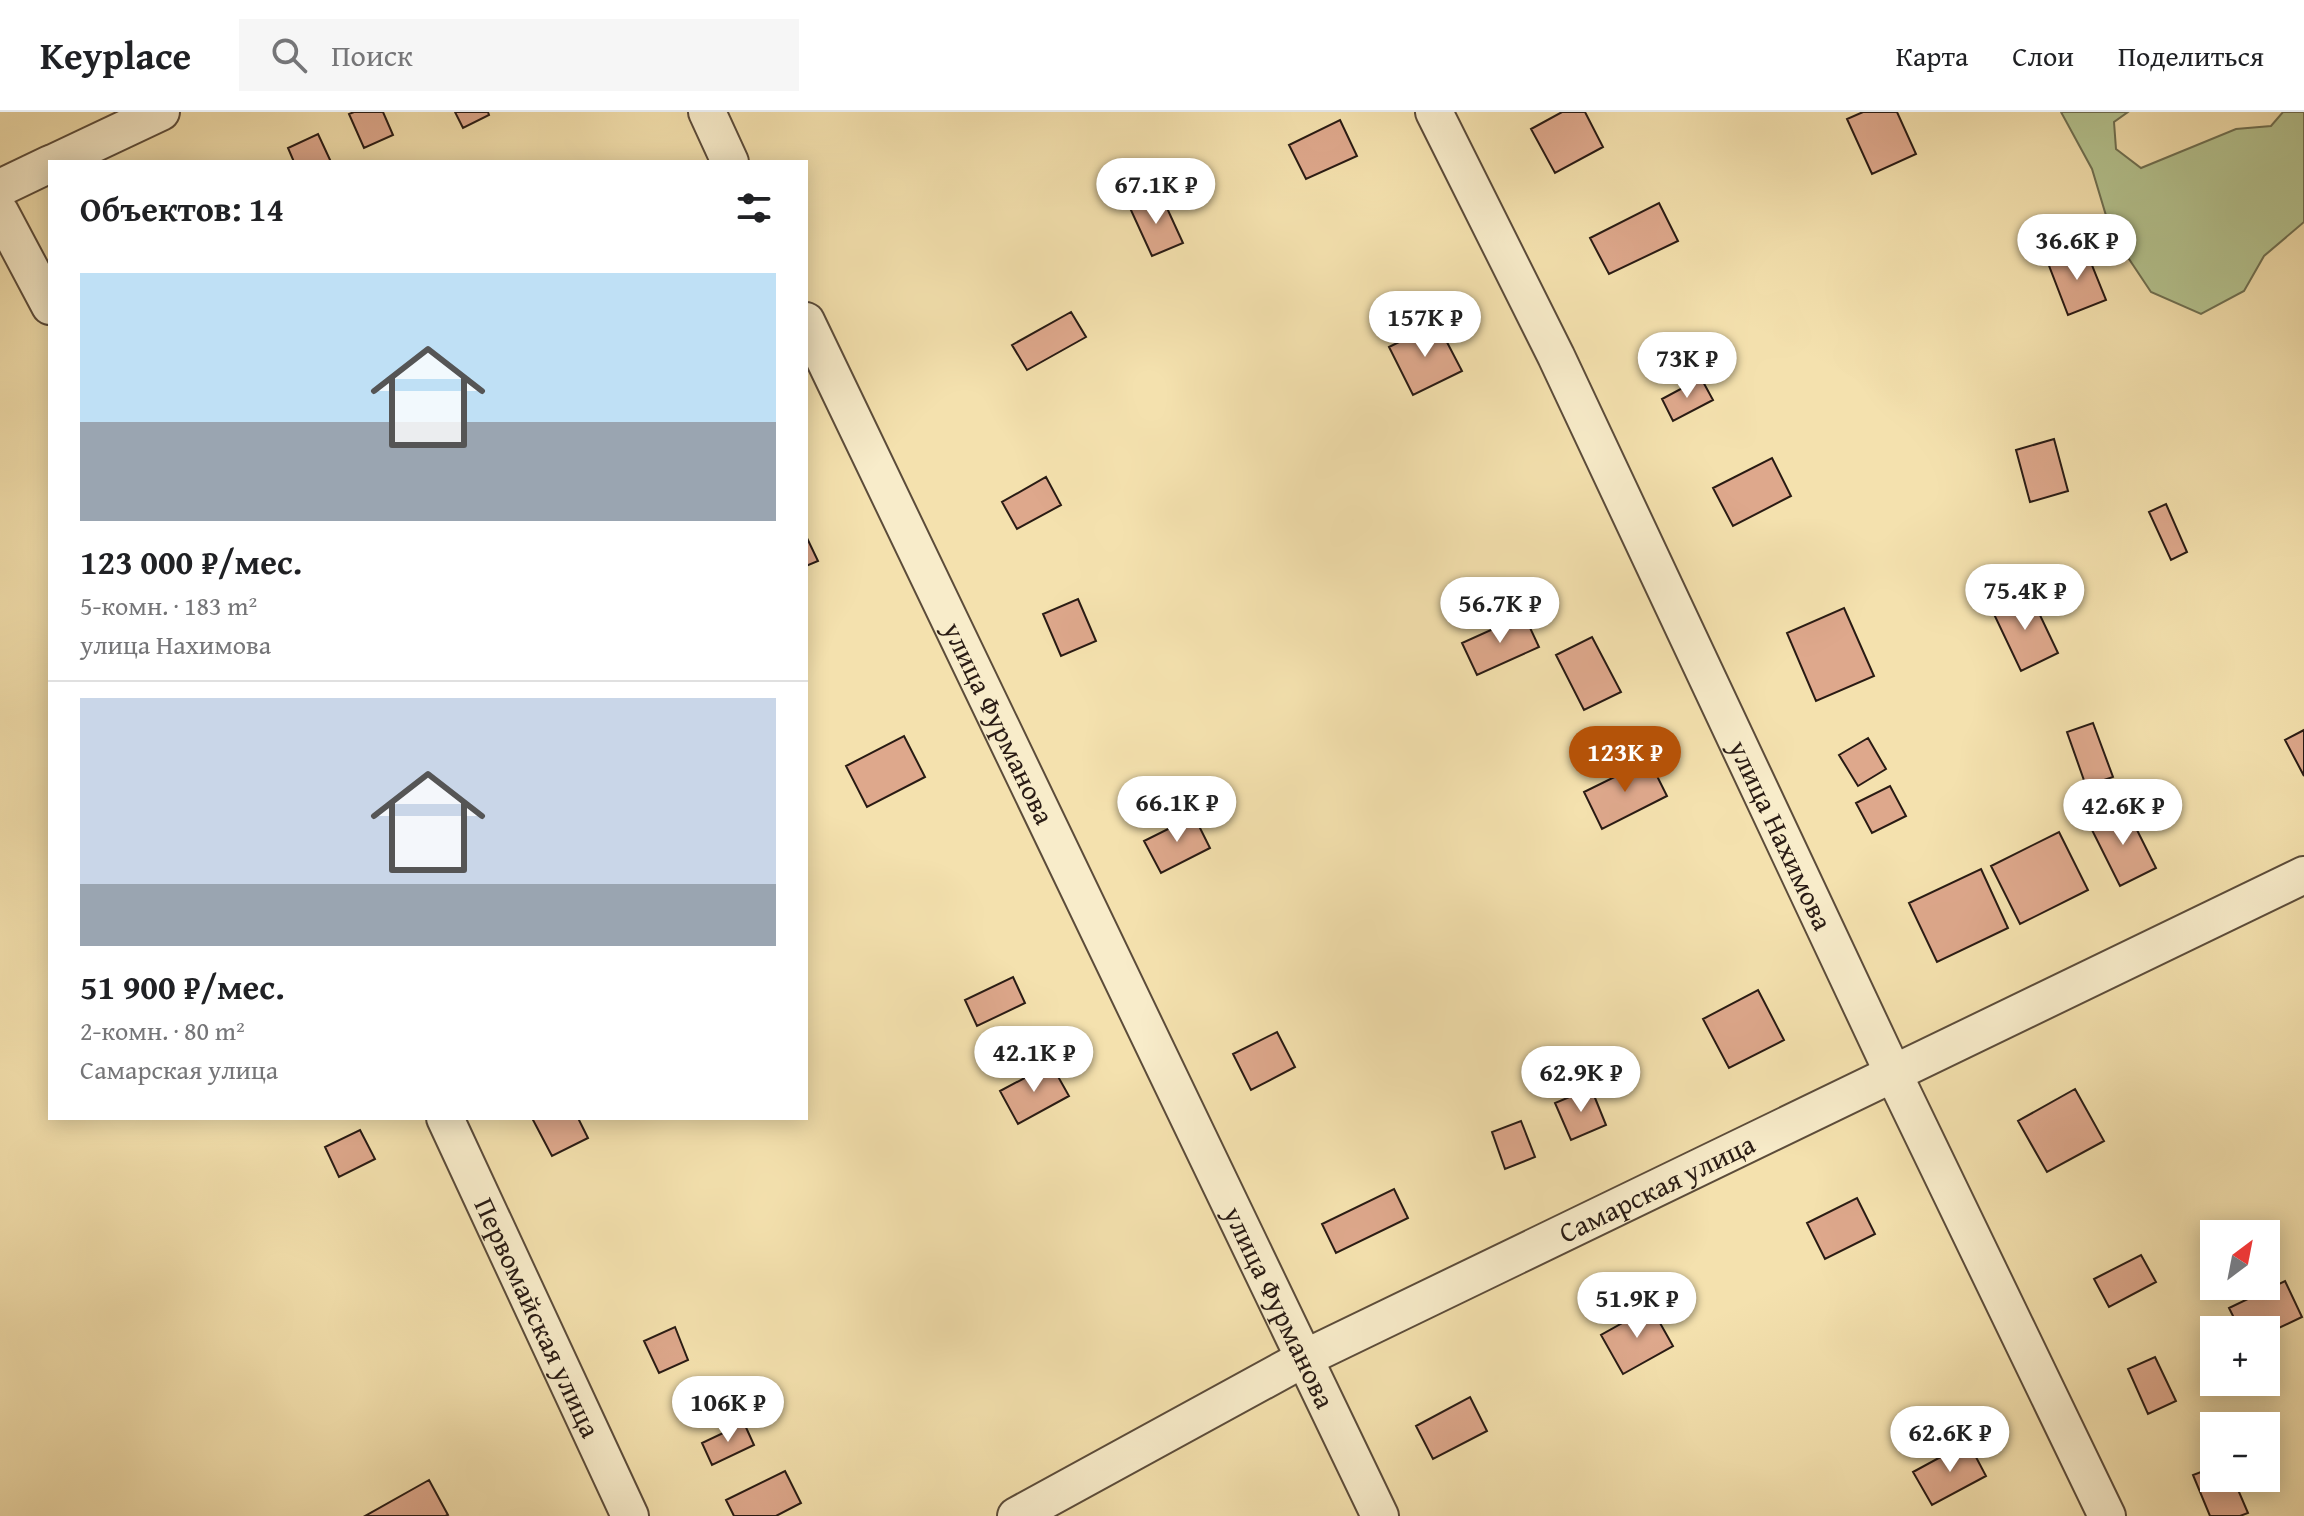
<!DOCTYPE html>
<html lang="ru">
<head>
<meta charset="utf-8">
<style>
	body { margin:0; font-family:"Gentium Book Plus",serif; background:#f6f6f6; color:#202124; height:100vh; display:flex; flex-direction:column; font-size:30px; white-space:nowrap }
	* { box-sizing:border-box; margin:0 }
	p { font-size:26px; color:#757577 }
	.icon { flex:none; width:44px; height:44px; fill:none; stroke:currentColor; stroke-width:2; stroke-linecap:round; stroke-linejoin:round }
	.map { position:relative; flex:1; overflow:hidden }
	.sheet { position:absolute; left:48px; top:48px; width:760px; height:960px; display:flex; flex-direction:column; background:#fff; border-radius:0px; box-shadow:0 4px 20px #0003 }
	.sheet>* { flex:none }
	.needle { width:52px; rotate:32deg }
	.controls { position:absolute; left:2200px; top:1108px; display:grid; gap:16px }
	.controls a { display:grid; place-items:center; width:80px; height:80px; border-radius:0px; background:#fff; box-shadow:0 4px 20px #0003; font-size:40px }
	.price { position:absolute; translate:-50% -68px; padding:0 18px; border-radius:28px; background:#fff; color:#222; font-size:26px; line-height:52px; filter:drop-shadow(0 2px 4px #0008) }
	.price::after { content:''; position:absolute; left:50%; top:48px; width:24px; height:18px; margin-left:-12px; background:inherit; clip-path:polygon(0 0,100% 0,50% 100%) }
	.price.on { background:#b45309; color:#fff }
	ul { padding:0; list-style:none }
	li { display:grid; align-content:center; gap:16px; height:424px; padding:0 32px }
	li+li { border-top:2px solid #e0e0e0 }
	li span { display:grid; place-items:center; height:248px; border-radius:0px; color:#555 }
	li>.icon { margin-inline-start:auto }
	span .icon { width:144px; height:144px; fill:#fffc; stroke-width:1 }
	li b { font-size:34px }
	h2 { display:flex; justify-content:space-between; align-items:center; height:96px; padding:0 32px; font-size:34px }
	header { display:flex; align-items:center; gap:48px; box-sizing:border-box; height:112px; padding:0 40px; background:#fff; border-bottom:2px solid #e0e0e0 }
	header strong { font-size:38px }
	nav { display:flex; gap:44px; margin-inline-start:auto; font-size:28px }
	.search { width:560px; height:72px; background:#f6f6f6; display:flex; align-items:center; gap:20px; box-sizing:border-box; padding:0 28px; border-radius:0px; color:#757577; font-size:30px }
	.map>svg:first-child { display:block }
</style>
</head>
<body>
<header>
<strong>Keyplace</strong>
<div class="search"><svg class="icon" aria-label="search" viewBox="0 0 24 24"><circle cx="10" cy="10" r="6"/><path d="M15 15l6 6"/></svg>Поиск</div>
<nav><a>Карта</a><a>Слои</a><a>Поделиться</a></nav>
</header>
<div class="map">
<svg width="2304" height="1404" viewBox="0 0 2304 1404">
	<rect width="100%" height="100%" fill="#f4e1ae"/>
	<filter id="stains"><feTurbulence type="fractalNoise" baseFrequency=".0025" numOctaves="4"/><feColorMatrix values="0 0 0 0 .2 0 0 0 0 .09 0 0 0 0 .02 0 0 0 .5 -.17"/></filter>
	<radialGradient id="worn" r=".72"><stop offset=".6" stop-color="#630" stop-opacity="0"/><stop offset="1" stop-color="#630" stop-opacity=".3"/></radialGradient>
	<path fill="#b5c490" stroke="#6f7052" stroke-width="2" d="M2061 0H2128L2114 10 2116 37 2141 56 2236 17 2271 14 2283 0H2304V110L2264 144 2244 179 2201 202 2151 180 2111 120 2092 57Z"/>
	<path fill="#dea88c" stroke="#291b14" stroke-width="2" d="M354 0H383L393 23 364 36 349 2Z
		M455 0H488L489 3 463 16Z
		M1562 0H1585L1603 35 1555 61 1531 17Z
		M1863 0H1897L1916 42 1872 62 1847 7Z
		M1340 8 1357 44 1306 67 1289 33Z
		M318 22 331 50H294L288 36Z
		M1161 83 1183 131 1152 144 1130 96Z
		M1659 91 1678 129 1609 162 1590 126Z
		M2085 136 2106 188 2068 203 2048 151Z
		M1071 200 1086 225 1027 258 1012 233Z
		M1437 211 1462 259 1413 283 1389 235Z
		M1701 266 1713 288 1673 309 1662 287Z
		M2054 327 2068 379 2030 390 2016 338Z
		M1772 346 1791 384 1733 414 1713 376Z
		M1046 365 1061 393 1017 417 1002 390Z
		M2166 392 2187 440 2171 448 2149 400Z
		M806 424 818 449 806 454Z
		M2029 480 2058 541 2021 559 1992 498Z
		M1078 487 1096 529 1061 544 1043 502Z
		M1844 496 1874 564 1816 589 1787 521Z
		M1524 503 1539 535 1477 563 1462 531Z
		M1592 525 1621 580 1584 598 1556 543Z
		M2093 611 2113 665 2086 674 2067 620Z
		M2304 618V664L2285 628Z
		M904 624 925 665 867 695 846 654Z
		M1868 626 1886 657 1858 674 1839 643Z
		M1649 648 1667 684 1602 717 1584 680Z
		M1890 674 1906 704 1872 721 1856 691Z
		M2126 696 2156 756 2120 774 2090 714Z
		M1194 704 1210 736 1161 761 1144 729Z
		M2059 720 2088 778 2020 812 1991 754Z
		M1981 757 2008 816 1937 850 1909 791Z
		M1013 865 1025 891 977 914 965 888Z
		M1758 878 1784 928 1729 956 1703 907Z
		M1277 920 1295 955 1251 978 1233 942Z
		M1051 952 1069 984 1018 1012 1000 979Z
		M1591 976 1606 1013 1571 1028 1555 991Z
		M2075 977 2104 1029 2047 1060 2018 1009Z
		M532 1006H578L588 1026 552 1044Z
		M1521 1009 1535 1045 1505 1057 1492 1020Z
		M360 1018 375 1047 339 1065 325 1035Z
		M1394 1077 1408 1106 1336 1141 1322 1112Z
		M1857 1086 1875 1122 1825 1147 1807 1111Z
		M2141 1143 2156 1170 2109 1195 2094 1167Z
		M2285 1169 2302 1205 2266 1222V1218H2240L2229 1196Z
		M1651 1195 1673 1234 1623 1262 1601 1223Z
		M675 1215 688 1248 659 1261 644 1229Z
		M2155 1245 2176 1289 2148 1302 2128 1257Z
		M1470 1285 1487 1319 1433 1347 1416 1314Z
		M744 1311 754 1333 712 1353 702 1331Z
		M1968 1330 1986 1364 1932 1393 1913 1360Z
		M2214 1355V1366H2233L2248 1401 2240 1404H2210L2193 1363Z
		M785 1359 801 1391 776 1404H734L726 1388Z
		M429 1368 448 1403 445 1404H365Z"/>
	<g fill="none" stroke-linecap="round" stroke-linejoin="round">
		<g stroke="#5c4c3a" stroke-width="40">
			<g id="minor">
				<path d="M707 0 730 50"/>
				<path id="s1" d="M1434 0 1556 244 1893 961 2107 1404"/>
				<path d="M55 50 161 0"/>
				<path d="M0 76 50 52"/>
				<path d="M0 100 50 194"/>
				<path id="s2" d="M806 209 1380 1404"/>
				<path id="s3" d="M445 1006 630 1404"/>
				<path id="s4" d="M1016 1404 1305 1246 2304 763"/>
			</g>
		</g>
		<use href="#minor" stroke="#f8ecca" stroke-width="36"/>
	</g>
	<g text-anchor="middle" stroke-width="8" stroke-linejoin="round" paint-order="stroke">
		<g font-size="28" fill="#291b14" stroke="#f8ecca">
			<text dy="10" stroke="none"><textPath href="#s2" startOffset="446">улица Фурманова</textPath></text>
			<text dy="10" stroke="none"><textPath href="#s1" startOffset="802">улица Нахимова</textPath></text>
			<text dy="10" stroke="none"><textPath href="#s4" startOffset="720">Самарская улица</textPath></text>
			<text dy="10" stroke="none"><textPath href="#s2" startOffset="1094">улица Фурманова</textPath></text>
			<text dy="10" stroke="none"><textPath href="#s3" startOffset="220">Первомайская улица</textPath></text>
		</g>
	</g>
	<rect width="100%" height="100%" filter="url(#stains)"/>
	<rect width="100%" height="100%" fill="url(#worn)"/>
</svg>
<div class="controls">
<a><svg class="needle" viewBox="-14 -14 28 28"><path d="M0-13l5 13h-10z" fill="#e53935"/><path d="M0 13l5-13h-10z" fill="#757577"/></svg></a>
<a>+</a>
<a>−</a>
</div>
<b class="price" style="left:1156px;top:114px">67.1K ₽</b>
<b class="price" style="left:2077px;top:170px">36.6K ₽</b>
<b class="price" style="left:1425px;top:247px">157K ₽</b>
<b class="price" style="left:1687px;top:288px">73K ₽</b>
<b class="price" style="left:2025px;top:520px">75.4K ₽</b>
<b class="price" style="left:1500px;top:533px">56.7K ₽</b>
<b class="price on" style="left:1625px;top:682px">123K ₽</b>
<b class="price" style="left:1177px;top:732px">66.1K ₽</b>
<b class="price" style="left:2123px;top:735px">42.6K ₽</b>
<b class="price" style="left:1034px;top:982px">42.1K ₽</b>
<b class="price" style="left:1581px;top:1002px">62.9K ₽</b>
<b class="price" style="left:1637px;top:1228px">51.9K ₽</b>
<b class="price" style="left:728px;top:1332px">106K ₽</b>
<b class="price" style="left:1950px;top:1362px">62.6K ₽</b>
<section class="sheet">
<h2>Объектов: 14<svg class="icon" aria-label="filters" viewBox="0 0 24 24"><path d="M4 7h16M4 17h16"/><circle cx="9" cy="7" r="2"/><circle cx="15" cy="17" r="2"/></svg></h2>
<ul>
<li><span style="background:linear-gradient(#bfe0f5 60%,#9aa5b1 0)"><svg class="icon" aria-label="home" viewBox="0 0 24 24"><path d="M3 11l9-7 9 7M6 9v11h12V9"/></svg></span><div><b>123 000 ₽/мес.</b><p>5-комн. · 183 m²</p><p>улица Нахимова</p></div></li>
<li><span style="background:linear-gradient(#c9d6e8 75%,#9aa5b1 0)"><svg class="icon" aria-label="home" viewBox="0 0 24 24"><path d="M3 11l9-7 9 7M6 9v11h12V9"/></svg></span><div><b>51 900 ₽/мес.</b><p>2-комн. · 80 m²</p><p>Самарская улица</p></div></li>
</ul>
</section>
</div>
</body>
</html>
